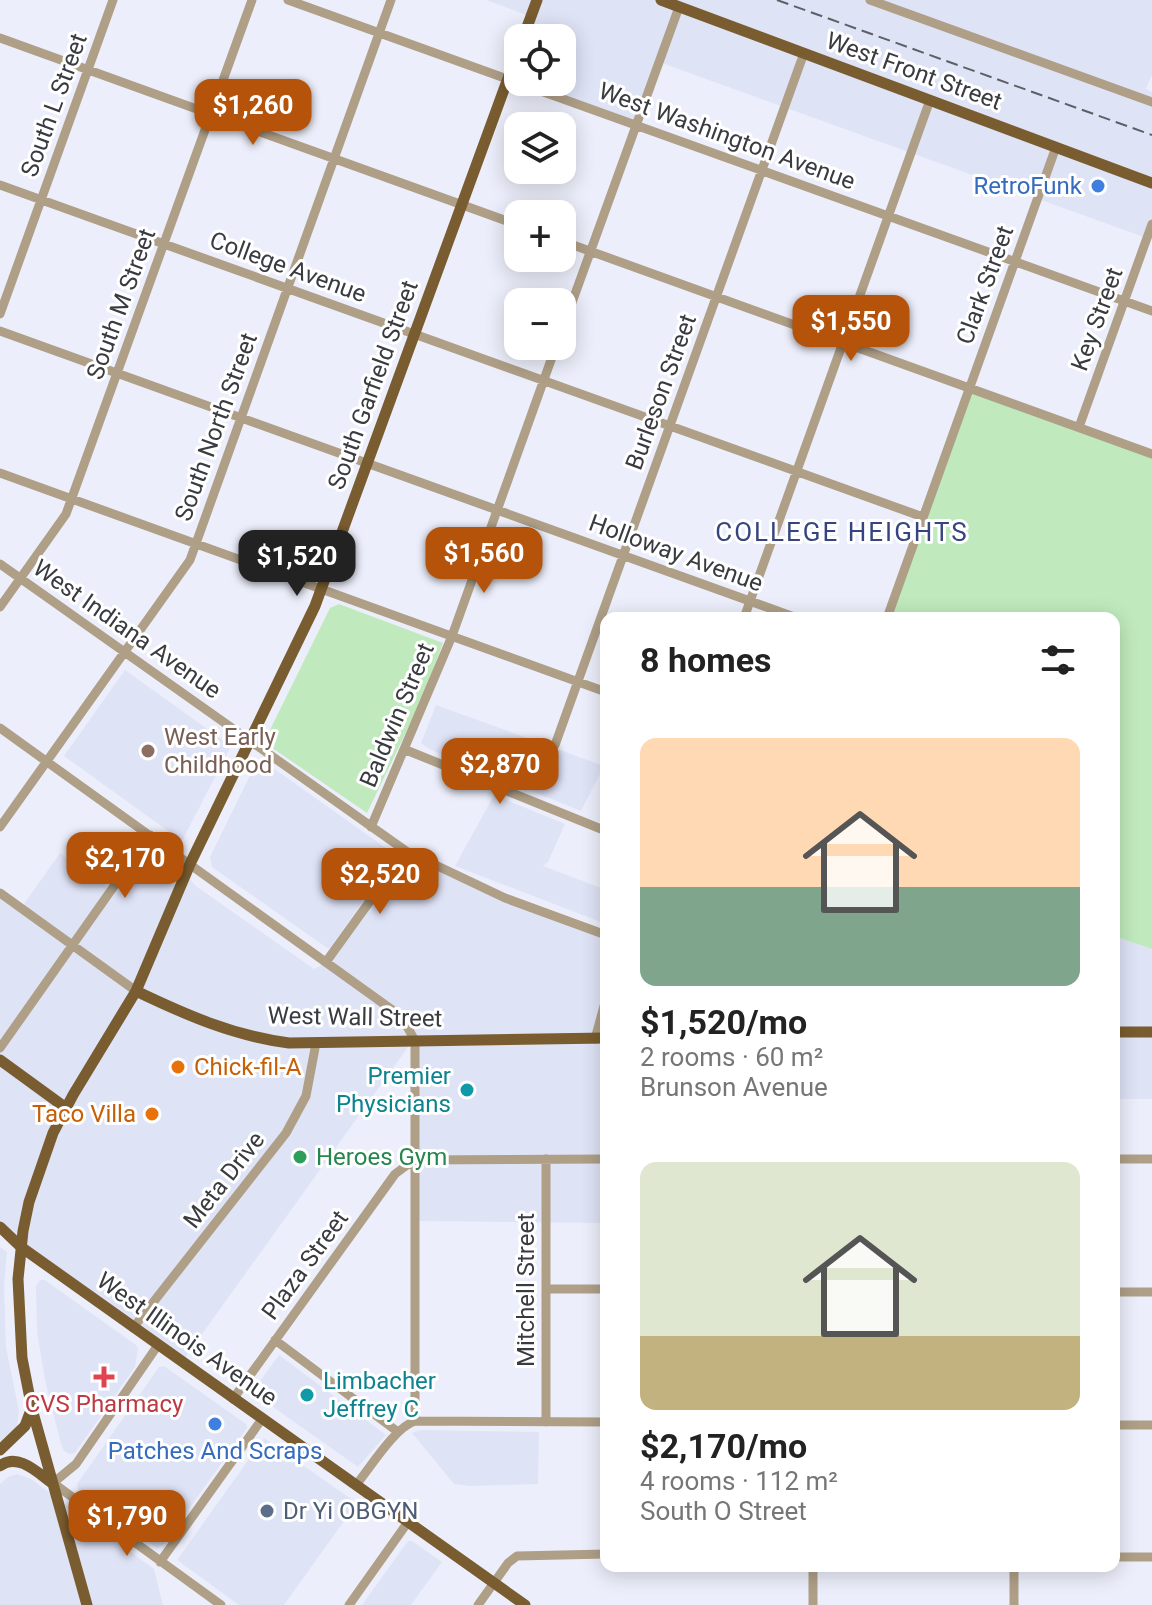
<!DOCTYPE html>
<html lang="en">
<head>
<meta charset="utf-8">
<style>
	body { margin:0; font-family:Roboto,sans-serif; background:#f2f2f2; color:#222; height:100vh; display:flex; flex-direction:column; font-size:30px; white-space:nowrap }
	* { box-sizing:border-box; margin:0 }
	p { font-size:26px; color:#767676 }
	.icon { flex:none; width:44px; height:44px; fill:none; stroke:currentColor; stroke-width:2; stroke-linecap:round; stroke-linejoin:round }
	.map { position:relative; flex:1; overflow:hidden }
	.side { position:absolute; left:600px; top:612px; width:520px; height:960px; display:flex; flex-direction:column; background:#fff; border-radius:16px; box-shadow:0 4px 20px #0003 }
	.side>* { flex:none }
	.fabs { position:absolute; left:504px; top:24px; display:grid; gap:16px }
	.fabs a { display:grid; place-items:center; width:72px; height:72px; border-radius:16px; background:#fff; box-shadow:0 4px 20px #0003; font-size:40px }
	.price { position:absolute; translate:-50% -68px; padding:0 18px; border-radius:16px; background:#b45309; color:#fff; font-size:26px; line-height:52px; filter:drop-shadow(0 2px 4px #0008) }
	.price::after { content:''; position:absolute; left:50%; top:48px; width:24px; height:18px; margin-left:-12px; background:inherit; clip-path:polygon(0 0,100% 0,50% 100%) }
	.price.on { background:#222; color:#fff }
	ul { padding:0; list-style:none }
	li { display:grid; align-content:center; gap:16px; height:424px; padding:0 40px }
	li span { display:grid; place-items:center; height:248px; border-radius:16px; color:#555 }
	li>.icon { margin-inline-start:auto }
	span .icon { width:144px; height:144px; fill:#fffc; stroke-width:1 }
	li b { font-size:34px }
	h2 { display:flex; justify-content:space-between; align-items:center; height:96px; padding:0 40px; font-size:34px }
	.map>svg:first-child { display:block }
</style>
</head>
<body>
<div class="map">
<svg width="1152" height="1605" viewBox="0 0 1152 1605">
	<rect width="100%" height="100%" fill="#eceffb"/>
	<path fill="#dfe3f6" d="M486 0H1152V75L1146 89 1152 92V240L659 62 636 125 510 80 518 56V82H562V38H525L532 17Z
		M125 670 231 746 182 841 64 756Z
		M436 705 604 766 581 811 429 749 421 743Z
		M262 760 393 853 394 857 330 948H327L212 867 210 857 256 763Z
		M494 795 565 824 548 862 543 866 606 890V924L455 866Z
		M150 835 196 886 314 969 327 962 405 852 606 935V1223L413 1221V1040L182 1362 0 1233V893L21 908 60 853 111 890Z
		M1114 936 1152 949V1099H1114Z
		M0 1247 7 1252 4 1286 6 1347 19 1411 17 1427 0 1451Z
		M40 1280H45L136 1345 138 1349 135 1367 75 1453 70 1454 64 1451 61 1444 45 1380 37 1332 36 1286Z
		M279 1355 386 1435 358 1467 252 1392Z
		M164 1366 246 1424 247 1428 162 1546 157 1548 78 1490 77 1484 159 1367Z
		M421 1430 539 1432 538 1484 470 1486 454 1484 412 1433Z
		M264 1438 357 1503 284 1605H239L177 1560Z
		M17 1474 31 1479 154 1569 163 1605H0V1484L8 1477Z
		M408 1541H412L442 1562 411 1605H362Z"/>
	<path fill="#c0eabd" d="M970 391 1152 457V949L1114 936V618H888Z
		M339 604 443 643 422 699 367 813 268 745 266 738 330 608Z"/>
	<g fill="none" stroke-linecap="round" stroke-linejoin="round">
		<path stroke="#af9f87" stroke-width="9" d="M288 0 1152 311
			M870 0 1152 102
			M0 38 518 225
			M0 185 923 517
			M562 241 1152 454
			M0 314 113 0
			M562 330 679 7
			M0 331 797 618
			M1079 427 1152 224
			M0 473 606 692
			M0 564 406 851 505 898 606 935
			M0 607 66 514 252 0
			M744 618 930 100
			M887 618 1056 147
			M0 728 402 1017 415 1041V1421C395 1427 370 1468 356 1485
			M555 745 804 53
			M406 750 606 831
			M0 827 190 560 391 0
			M371 827 452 636 556 346
			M0 893 136 991
			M326 962 406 851
			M595 1039 606 999
			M0 1048 150 835
			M1114 1159H1152
			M546 1289H606
			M1114 1292H1152
			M133 1328 286 1133 306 1096 316 1043
			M275 1340 398 1432
			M158 1345 76 1464 53 1483 221 1605
			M233 1399 395 1174 414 1160 606 1159
			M415 1421 606 1422
			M546 1422V1159
			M1114 1425H1152
			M1114 1557H1152
			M160 1562 262 1419
			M349 1605 408 1522
			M478 1605 508 1563 517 1556 606 1554
			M813 1605V1566
			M1014 1605V1566"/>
		<path stroke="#795c2f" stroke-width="11" d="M661 0 1152 183
			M523 38 537 0
			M136 991C186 1015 234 1036 289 1043L606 1038
			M1114 1032H1152
			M0 1060 66 1108
			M0 1227 21 1247 525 1605
			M0 1450 25 1426 31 1410
			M0 1466C18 1452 38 1473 52 1483
			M87 1605 32 1409 22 1358 18 1279 23 1231 29 1202 53 1133 73 1095 136 991 190 864 315 606 518 51"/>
		<path stroke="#5d5f65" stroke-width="2" stroke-dasharray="12 6" stroke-linecap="butt" d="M777 0 1152 135"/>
	</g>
	<g fill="#3f7fe0" stroke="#fff" stroke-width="3">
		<circle cx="1098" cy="186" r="8"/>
		<circle cx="215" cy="1424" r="8"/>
	</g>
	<circle fill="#8d6e63" stroke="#fff" stroke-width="3" cx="148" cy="751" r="8"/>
	<g fill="#e8710a" stroke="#fff" stroke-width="3">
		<circle cx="178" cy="1067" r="8"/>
		<circle cx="152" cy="1114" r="8"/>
	</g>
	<g fill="#0f9aa8" stroke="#fff" stroke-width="3">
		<circle cx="467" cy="1090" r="8"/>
		<circle cx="307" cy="1395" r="8"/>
	</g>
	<circle fill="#2e9e5b" stroke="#fff" stroke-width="3" cx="300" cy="1157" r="8"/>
	<path fill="#e0444e" stroke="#fff" stroke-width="3" d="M100 1365h8v8h8v8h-8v8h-8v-8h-8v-8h8z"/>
	<circle fill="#5c6f8a" stroke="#fff" stroke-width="3" cx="267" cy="1511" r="8"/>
	<g text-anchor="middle" stroke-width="6" stroke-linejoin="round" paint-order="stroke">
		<g font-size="24" fill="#3a3b40" stroke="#fff">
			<text transform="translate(914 71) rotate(20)" y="8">West Front Street</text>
			<text transform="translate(54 105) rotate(-70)" y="8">South L Street</text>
			<text transform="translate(727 136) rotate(20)" y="8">West Washington Avenue</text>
			<text transform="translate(288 267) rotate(20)" y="8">College Avenue</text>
			<text transform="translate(985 285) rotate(-70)" y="8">Clark Street</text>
			<text transform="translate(121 304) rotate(-70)" y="8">South M Street</text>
			<text transform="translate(1097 319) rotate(-70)" y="8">Key Street</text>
			<text transform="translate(373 385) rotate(-70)" y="8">South Garfield Street</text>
			<text transform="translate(661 392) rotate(-70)" y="8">Burleson Street</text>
			<text transform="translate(216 427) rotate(-70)" y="8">South North Street</text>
			<text transform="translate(676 553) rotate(20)" y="8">Holloway Avenue</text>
			<text transform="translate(127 629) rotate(35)" y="8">West Indiana Avenue</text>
			<text transform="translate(397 715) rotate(-67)" y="8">Baldwin Street</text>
			<text transform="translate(355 1017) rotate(1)" y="8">West Wall Street</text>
			<text transform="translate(224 1180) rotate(-52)" y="8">Meta Drive</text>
			<text transform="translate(305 1265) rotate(-54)" y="8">Plaza Street</text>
			<text transform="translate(526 1290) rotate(-90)" y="8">Mitchell Street</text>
			<text transform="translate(187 1339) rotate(35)" y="8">West Illinois Avenue</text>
		</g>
		<g font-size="24" fill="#366cbe" stroke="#fff" text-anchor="end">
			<text x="1082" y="194">RetroFunk</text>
			<text x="215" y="1459" text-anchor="middle">Patches And Scraps</text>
		</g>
		<g font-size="24" fill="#785e54" stroke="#fff" text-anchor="start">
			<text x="164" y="745">West Early<tspan x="164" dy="28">Childhood</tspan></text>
		</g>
		<g font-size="24" fill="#c56008" stroke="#fff" text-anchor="start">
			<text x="194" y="1075">Chick-fil-A</text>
			<text x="136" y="1122" text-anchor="end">Taco Villa</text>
		</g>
		<g font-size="24" fill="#0d838f" stroke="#fff" text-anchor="end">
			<text x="451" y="1084">Premier<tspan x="451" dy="28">Physicians</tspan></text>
			<text x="323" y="1389" text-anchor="start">Limbacher<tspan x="323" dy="28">Jeffrey C</tspan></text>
		</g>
		<g font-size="24" fill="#27864d" stroke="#fff" text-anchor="start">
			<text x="316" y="1165">Heroes Gym</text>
		</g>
		<g font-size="24" fill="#be3a42" stroke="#fff">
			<text x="104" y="1412">CVS Pharmacy</text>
		</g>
		<g font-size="24" fill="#4e5e75" stroke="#fff" text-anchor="start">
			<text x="283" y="1519">Dr Yi OBGYN</text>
		</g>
		<g font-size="26" letter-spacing="2" fill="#364580" stroke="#fff">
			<text x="842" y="541">COLLEGE HEIGHTS</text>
		</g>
	</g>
</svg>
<div class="fabs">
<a><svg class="icon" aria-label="locate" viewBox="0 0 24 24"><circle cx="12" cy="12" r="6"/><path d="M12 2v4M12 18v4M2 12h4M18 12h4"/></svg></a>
<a><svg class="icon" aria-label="layers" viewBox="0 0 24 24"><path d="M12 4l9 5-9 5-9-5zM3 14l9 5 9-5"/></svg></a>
<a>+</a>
<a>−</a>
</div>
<b class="price" style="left:253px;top:147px">$1,260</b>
<b class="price" style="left:851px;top:363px">$1,550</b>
<b class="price" style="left:484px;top:595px">$1,560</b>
<b class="price on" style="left:297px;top:598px">$1,520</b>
<b class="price" style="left:500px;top:806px">$2,870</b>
<b class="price" style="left:125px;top:900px">$2,170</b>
<b class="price" style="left:380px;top:916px">$2,520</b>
<b class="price" style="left:127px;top:1558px">$1,790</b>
<section class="side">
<h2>8 homes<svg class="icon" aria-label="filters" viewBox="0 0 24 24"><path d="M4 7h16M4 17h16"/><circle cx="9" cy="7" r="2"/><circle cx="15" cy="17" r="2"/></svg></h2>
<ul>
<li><span style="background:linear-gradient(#ffd9b3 60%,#7fa58c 0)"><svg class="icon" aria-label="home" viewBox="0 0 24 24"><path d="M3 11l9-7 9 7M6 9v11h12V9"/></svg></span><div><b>$1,520/mo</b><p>2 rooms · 60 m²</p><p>Brunson Avenue</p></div></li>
<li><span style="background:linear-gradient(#dfe7d0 70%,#c2b280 0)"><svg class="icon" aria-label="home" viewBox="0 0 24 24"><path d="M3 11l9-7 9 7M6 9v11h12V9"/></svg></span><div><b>$2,170/mo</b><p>4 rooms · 112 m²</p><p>South O Street</p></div></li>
</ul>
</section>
</div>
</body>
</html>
